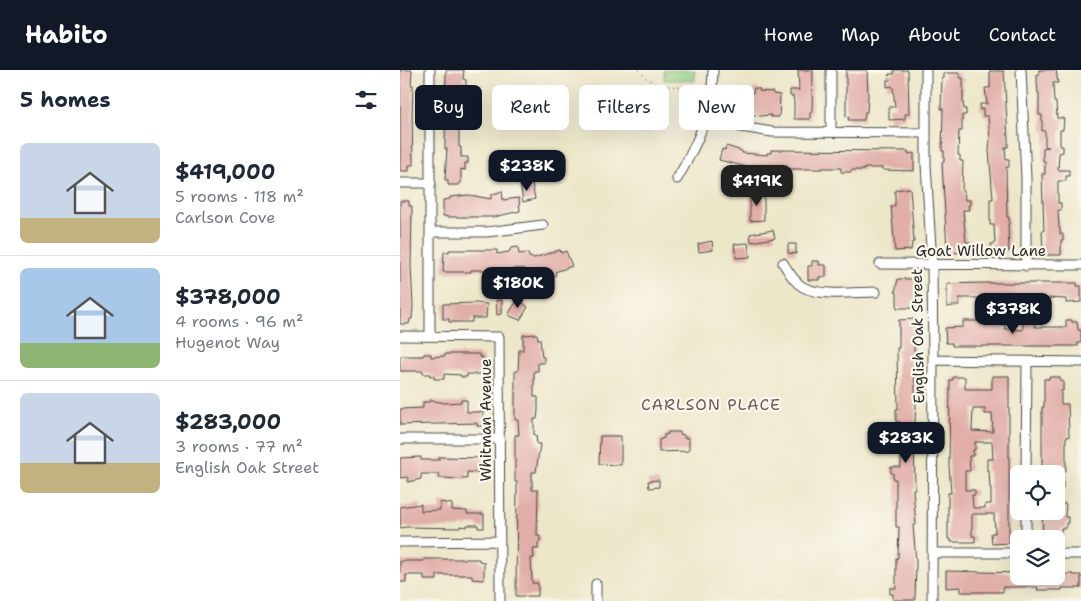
<!DOCTYPE html>
<html lang="en">
<head>
<meta charset="utf-8">
<style>
	body { margin:0; font-family:"Shantell Sans",sans-serif; background:#f2f2f3; color:#1f2937; height:100vh; display:flex; flex-direction:column; font-size:19px; white-space:nowrap }
	* { box-sizing:border-box; margin:0 }
	p { font-size:16px; color:#747a83 }
	.icon { flex:none; width:28px; height:28px; fill:none; stroke:currentColor; stroke-width:2; stroke-linecap:round; stroke-linejoin:round }
	.map { position:relative; flex:1; overflow:hidden }
	.sheet { display:flex; flex-direction:column; background:#fff; width:400px }
	.sheet>* { flex:none }
	.banner { position:absolute; left:15px; top:15px; width:475px; height:45px; display:flex; gap:10px }
	.fabs { position:absolute; left:610px; top:395px; display:grid; gap:10px }
	.fabs a { display:grid; place-items:center; width:55px; height:55px; border-radius:8px; background:#fff; box-shadow:0 5px 20px #0002; font-size:25px }
	.price { position:absolute; translate:-50% -42px; padding:0 11px; border-radius:10px; background:#111827; color:#fff; font-size:16px; line-height:32px; filter:drop-shadow(0 1px 2px #0008) }
	.price::after { content:''; position:absolute; left:50%; top:30px; width:15px; height:11px; margin-left:-8px; background:inherit; clip-path:polygon(0 0,100% 0,50% 100%) }
	.price.selected { background:#222; color:#fff }
	ul { padding:0; list-style:none }
	li { display:flex; align-items:center; gap:15px; height:125px; padding:0 20px }
	li+li { border-top:1px solid #e0e1e3 }
	li span { display:grid; place-items:center; flex:none; width:140px; height:100px; border-radius:8px; color:#555 }
	li>.icon { margin-inline-start:auto }
	span .icon { width:60px; height:60px; fill:#fffc; stroke-width:1 }
	li b { font-size:21px }
	h2 { display:flex; justify-content:space-between; align-items:center; height:60px; padding:0 20px; font-size:21px }
	.chip { padding:0 18px; border-radius:8px; background:#fff; box-shadow:0 5px 20px #0002; font-size:18px; line-height:45px }
	.chip.selected { background:#111827; color:#fff }
	header { display:flex; align-items:center; gap:30px; box-sizing:border-box; height:70px; padding:0 25px; background:#111827; color:#fff }
	header strong { font-size:24px }
	nav { display:flex; gap:28px; margin-inline-start:auto; font-size:18px }
	main { display:flex; flex:1; min-height:0 }
	.map>svg:first-child { display:block }
</style>
</head>
<body>
<header>
<strong>Habito</strong>
<nav><a>Home</a><a>Map</a><a>About</a><a>Contact</a></nav>
</header>
<main>
<section class="sheet">
<h2>5 homes<svg class="icon" aria-label="filters" viewBox="0 0 24 24"><path d="M4 7h16M4 17h16"/><circle cx="9" cy="7" r="2"/><circle cx="15" cy="17" r="2"/></svg></h2>
<ul>
<li><span style="background:linear-gradient(#c9d6e8 75%,#c2b280 0)"><svg class="icon" aria-label="home" viewBox="0 0 24 24"><path d="M3 11l9-7 9 7M6 9v11h12V9"/></svg></span><div><b>$419,000</b><p>5 rooms · 118 m²</p><p>Carlson Cove</p></div></li>
<li><span style="background:linear-gradient(#a9c7e8 75%,#8fb573 0)"><svg class="icon" aria-label="home" viewBox="0 0 24 24"><path d="M3 11l9-7 9 7M6 9v11h12V9"/></svg></span><div><b>$378,000</b><p>4 rooms · 96 m²</p><p>Hugenot Way</p></div></li>
<li><span style="background:linear-gradient(#c9d6e8 70%,#c2b280 0)"><svg class="icon" aria-label="home" viewBox="0 0 24 24"><path d="M3 11l9-7 9 7M6 9v11h12V9"/></svg></span><div><b>$283,000</b><p>3 rooms · 77 m²</p><p>English Oak Street</p></div></li>
</ul>
</section>
<div class="map">
<svg width="681" height="531" viewBox="0 0 681 531">
	<rect width="100%" height="100%" fill="#fbf7ec"/>
	<filter id="ink" filterUnits="userSpaceOnUse"><feTurbulence type="fractalNoise" baseFrequency=".02" numOctaves="2"/><feDisplacementMap in="SourceGraphic" scale="10" xChannelSelector="R" yChannelSelector="G"/><feConvolveMatrix kernelMatrix="1 2 1 2 8 2 1 2 1" color-interpolation-filters="sRGB"/></filter>
	<filter id="wash" filterUnits="userSpaceOnUse"><feTurbulence type="fractalNoise" baseFrequency=".0096" numOctaves="4" result="noise"/><feDisplacementMap in="SourceGraphic" scale="20" xChannelSelector="R" yChannelSelector="G"/><feGaussianBlur stdDeviation="1.12" result="paint"/><feColorMatrix in="noise" values="0 0 0 0 0 0 0 0 0 0 0 0 0 0 0 0 0 1.4 0 .05"/><feComposite in="paint" operator="in"/></filter>
	<g filter="url(#wash)">
		<rect width="100%" height="100%" fill="#ede7ca"/>
		<path fill="#90cc82" stroke="#5e7c56" d="M264 0H295V11L264 10Z"/>
		<g id="blocks">
			<path fill="#e1aea8" fill-rule="evenodd" d="M0 0H12L11 15H13L12 46 13 95H9V101H0Z
				M46 0H64L63 9 66 10 65 52H59V77H61V87H68V93H65V100L61 99V113H59V115H48V110H45L47 79H45Z
				M398 0H413L412 42 410 43V49H394V32L393 26H390V20H399Z
				M446 0H467L468 26 467 42H465L464 50H448L449 47 446 46Z
				M494 0H508L509 44H505V49L489 50V37H495L493 18 492 16 487 17V10H490L489 4H494Z
				M639 0H656L658 13H653L654 32H656L657 48H664L663 60H660V76H663V82L659 83 658 100H669V106H666V111H658V133H661V140H658L659 158H660V164H663V170H661V185H645V181H643L642 161H644L642 104H645V91H643V78L649 77H645V61H642V45H639V23H638L637 13V5H639Z
				M590 1H604L608 69V77H605L606 89H609V97H606L607 147H609V154H608L609 181H604V184L592 185 591 174H595L594 155H590V129H593L589 81 590 69 588 46H583V39L580 40V34H587L585 18H590Z
				M544 3H560V8H563V32L564 39H566V45H562V61H559L558 85H560V91H563L562 121H564L565 130H570V135L568 136 569 140H563L566 172H570L571 176H573V182L551 183V180H547L542 92H544V81H542L543 39H541L542 8H544Z
				M354 18 360 19 359 21 373 22V24L380 25 379 47H371V45L360 46 335 41V38H332L336 22 342 23 343 21 353 23Z
				M326 76 342 81V83L367 85V83H371V80L508 81V84L514 83V101L483 100V98H464V100H451V102H441V98H422V99H376V103H371L351 101V98L319 90 322 79 325 80Z
				M126 111V114L132 113 135 129 123 132 120 112Z
				M510 118 514 172H512L511 180 495 181 491 136H495V120Z
				M102 121 103 130 119 128 120 141 94 147H46V146H43V130L50 129V127L69 125 91 129V125Z
				M350 124H364V150L350 151Z
				M0 131H9V136H12L11 197 13 236 12 249H10L9 254H0Z
				M373 160 375 168 351 172 350 164Z
				M312 171 313 180 299 182 298 174Z
				M348 173 350 187 336 188 334 174Z
				M388 174H396V184L388 183Z
				M118 177 119 184 128 183 129 187 134 188 160 180 161 183 166 181 172 196 155 202 156 205 150 207 149 204 143 206 141 200 125 202 124 198 92 201V200H71V202H43L44 182H49V180H97V184L109 182 111 178Z
				M412 191H419V195H426V207H419V210H408V196H412Z
				M498 209H517L516 238H497V222H495Z
				M582 213H677V216H681V232L666 233V229L649 228V231H636V235H589V237H579V228H559V235L547 237V214Z
				M119 227 124 230 123 233 128 237 120 250 108 245Z
				M96 230H102V244L97 245Z
				M76 233 87 234 86 248H72V252H49V249H43V234Z
				M515 249 514 283H516V299H514L516 336 514 366 515 419H513L516 455H513L516 492 515 530H493V524H490V518H496V488H498L499 457H496V409H493V403H491V397H501V380H499L500 352H496V339H498L497 278H499V250Z
				M578 249H584V251H589V253L605 255V259L623 260V253H635V257H666V250H672V252H677L678 260H681V273H678V276H552V273H546L545 258 563 257V251H578Z
				M137 264 138 269H140L142 287H144V293H138V301H134V327H138V340L137 349H134V365H136L137 374H140L136 402H132V420H138L137 466H140V472L138 473V479H133L134 488H131L132 513H138V526H116L117 412H115V365H119L118 350H115V301H118L119 280H123V265Z
				M24 284H31V287L45 286V284H79V287L82 286 81 288H84V304H67V307H61V305L44 304V309H34V306H30V304H23V301H0V286H23Z
				M592 306H609V473L592 474 591 463H595L594 444H572V466H575V472H551V469H548V423H551L549 395 550 310H553V307H565V319H592ZM573 339H585V344H592L593 362 572 361ZM575 372H592L593 389H587V401H589L590 418H591V434H585V438H573L572 425H575V420H565V401H570L569 386H573V380H575Z
				M649 307H660V311H663V321H661V334H668L669 367H666V401H663V418H656V401H642V337H644V309H649Z
				M30 330 45 333 61 332V330H67V342H83V356H77V353L0 355V339L23 338V332H30Z
				M268 362H280V364L284 365V368H289V381L259 382V370L264 368V365L268 364Z
				M200 366H221V395L199 394Z
				M21 387V390H39V387L84 388V403L67 402V409L39 408V404H21V409L8 412V407L0 408V388Z
				M259 410V417L249 418 248 411Z
				M40 432 52 434V440L67 441V444H84V458H78V455H67V457L60 456V458L6 457 0 458V437L21 434V441L40 440Z
				M656 434H666L665 447H668V453H666V458H661V469H643L642 441H656Z
				M24 489H79V491L84 492V510L72 509V505H37V510H24V505H6V512H0V491H24Z
				M546 501 618 503V506H656V504H673V505H681V518H662V520H637L638 517H603V522H561V517L546 518Z"/>
		</g>
	</g>
	<g filter="url(#ink)">
		<use href="#blocks" fill-opacity="0" stroke="#484743" stroke-width="1"/>
		<g fill="none" stroke-linecap="round" stroke-linejoin="round">
			<g stroke="#484743" stroke-width="11">
				<path id="street" d="M431 0V62
					M526 0V94L532 195 533 290 532 531
					M621 0 626 108V196
					M306 48 341 57 372 62 526 63
					M277 109C297 75 313 40 313 0
					M0 113H31
					M31 162H87L143 155
					M383 193C389 202 394 212 403 217 421 227 456 222 476 222
					M480 194 681 195
					M0 266 99 267 100 531
					M30 266V0
					M533 290 681 292
					M0 369H100
					M626 404 627 292
					M626 469V441
					M0 472 100 471
					M532 483H619
					M656 484H681
					M196 531V514"/>
			</g>
			<path stroke="#484743" stroke-width="1" stroke-dasharray="1 4" stroke-linecap="butt" d="M239 0 246 8 257 15 303 19"/>
			<use href="#street" stroke="#fff" stroke-width="9"/>
		</g>
	</g>
	<g text-anchor="middle" stroke-width="4.5" stroke-linejoin="round" paint-order="stroke">
		<g font-size="15" fill="#2b2b2b" stroke="#fbf7ec">
			<text x="581" y="186">Goat Willow Lane</text>
			<text transform="translate(518 266) rotate(-91)" y="5">English Oak Street</text>
			<text transform="translate(86 350) rotate(-90)" y="5">Whitman Avenue</text>
		</g>
		<g font-size="16" letter-spacing="1" fill="#6b5957" stroke="#fbf7ec">
			<text x="311" y="340">CARLSON PLACE</text>
		</g>
	</g>
</svg>
<div class="fabs">
<a><svg class="icon" aria-label="locate" viewBox="0 0 24 24"><circle cx="12" cy="12" r="6"/><path d="M12 2v4M12 18v4M2 12h4M18 12h4"/></svg></a>
<a><svg class="icon" aria-label="layers" viewBox="0 0 24 24"><path d="M12 4l9 5-9 5-9-5zM3 14l9 5 9-5"/></svg></a>
</div>
<b class="price" style="left:127px;top:122px">$238K</b>
<b class="price selected" style="left:357px;top:137px">$419K</b>
<b class="price" style="left:118px;top:239px">$180K</b>
<b class="price" style="left:613px;top:265px">$378K</b>
<b class="price" style="left:506px;top:394px">$283K</b>
<div class="banner">
<a class="chip selected">Buy</a>
<a class="chip">Rent</a>
<a class="chip">Filters</a>
<a class="chip">New</a>
</div>
</div>
</main>
</body>
</html>
